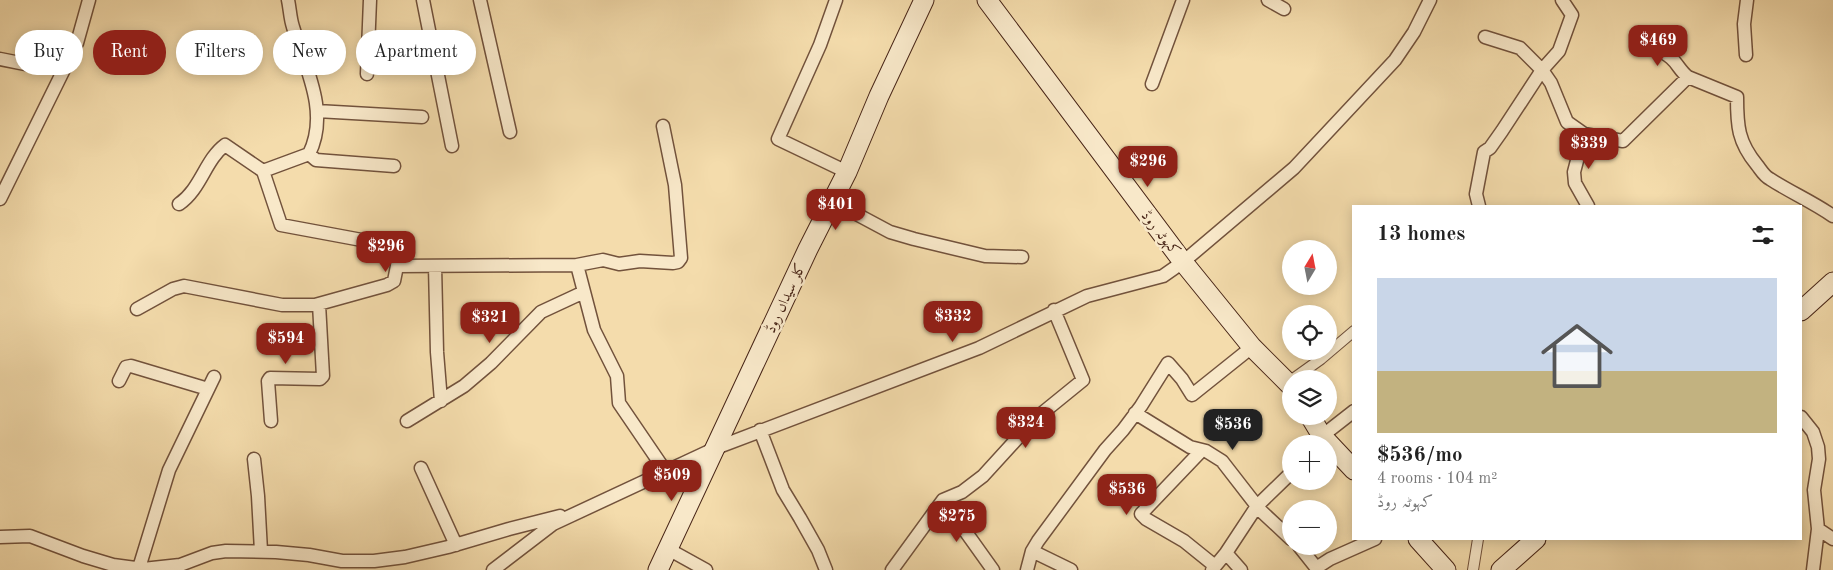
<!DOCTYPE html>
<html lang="en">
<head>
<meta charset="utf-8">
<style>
	body { margin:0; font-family:"Old Standard TT",Amiri,serif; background:#f6f6f6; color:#222; height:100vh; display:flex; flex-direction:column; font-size:19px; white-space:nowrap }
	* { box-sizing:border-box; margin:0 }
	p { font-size:16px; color:#767676 }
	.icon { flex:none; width:28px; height:28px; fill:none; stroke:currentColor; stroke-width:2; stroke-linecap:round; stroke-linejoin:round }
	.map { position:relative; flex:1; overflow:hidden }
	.panel { position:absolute; left:1352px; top:205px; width:450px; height:335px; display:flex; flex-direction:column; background:#fff; border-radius:0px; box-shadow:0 2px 12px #0003 }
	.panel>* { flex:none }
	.guide { position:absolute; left:15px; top:30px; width:475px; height:45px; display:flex; gap:10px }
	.needle { width:32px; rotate:10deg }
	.tools { position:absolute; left:1282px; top:240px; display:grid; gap:10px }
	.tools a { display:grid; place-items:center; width:55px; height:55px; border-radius:50%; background:#fff; box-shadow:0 2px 12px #0003; font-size:25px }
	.price { position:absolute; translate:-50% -42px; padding:0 11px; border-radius:10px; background:#8f2418; color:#fff; font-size:16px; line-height:32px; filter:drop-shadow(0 1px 2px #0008) }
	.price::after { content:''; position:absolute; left:50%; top:30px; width:15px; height:11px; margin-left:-8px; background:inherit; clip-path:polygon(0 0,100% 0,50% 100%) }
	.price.current { background:#222; color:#fff }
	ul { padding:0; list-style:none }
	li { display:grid; align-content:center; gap:10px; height:265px; padding:0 25px }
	li span { display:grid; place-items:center; height:155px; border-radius:0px; color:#555 }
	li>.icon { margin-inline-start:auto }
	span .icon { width:90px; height:90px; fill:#fffc; stroke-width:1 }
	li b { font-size:21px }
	h2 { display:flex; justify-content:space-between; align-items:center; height:60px; padding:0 25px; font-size:21px }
	.tag { padding:0 18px; border-radius:22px; background:#fff; box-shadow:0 2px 12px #0003; font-size:18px; line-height:45px }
	.tag.current { background:#8f2418; color:#fff }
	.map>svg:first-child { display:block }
</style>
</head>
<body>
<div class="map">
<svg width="1833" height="570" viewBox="0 0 1833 570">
	<rect width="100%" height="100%" fill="#f4dcac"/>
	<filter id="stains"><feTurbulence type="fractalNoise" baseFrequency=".004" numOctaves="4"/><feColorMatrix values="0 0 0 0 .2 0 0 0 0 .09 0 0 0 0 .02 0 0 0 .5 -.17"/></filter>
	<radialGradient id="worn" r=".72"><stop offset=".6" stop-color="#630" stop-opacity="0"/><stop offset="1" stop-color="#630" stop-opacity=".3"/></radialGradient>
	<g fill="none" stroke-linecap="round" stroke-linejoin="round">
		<g stroke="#72523c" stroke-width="12">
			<path id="pedestrian" d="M1293 379 1321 359 1354 331
				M1473 570 1478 539"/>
		</g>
		<g stroke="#72523c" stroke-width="15">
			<path id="minor" d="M288 0C290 9 290 18 293 27 305 67 330 112 309 154L263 171 281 225 394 246 398 254 397 266 577 265 594 330 617 376 619 403 666 472
				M423 0 452 146
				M480 0 510 132
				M836 0 820 45 778 139 847 172
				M1268 0 1284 9
				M1485 37 1520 48 1542 70 1551 83 1567 122 1584 134 1623 141 1688 77 1737 97C1737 126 1738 142 1757 165 1761 170 1764 176 1770 179 1790 192 1813 202 1833 216
				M1638 40C1648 46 1662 50 1671 58 1678 64 1680 71 1688 77
				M1746 55 1744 24 1747 0
				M0 59 25 64
				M367 74 370 0
				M1152 84 1183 0
				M317 111 422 117
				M1584 134 1574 172 1575 183 1588 206
				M309 154 316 160 394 166
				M0 199 77 43 89 0
				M832 201 890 232 914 239 985 256 1022 257
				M179 204C201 189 205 160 225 145L263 171
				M1479 206 1476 194 1484 152 1490 148 1502 131 1542 70 1559 51 1572 15 1562 0
				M577 265 603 260 619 264 640 261 673 263 678 262 681 258 675 185 663 126
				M435 266 437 352 441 401
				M137 309 173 289 184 286 282 305H315L387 285 394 281 397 266
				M119 381 126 367 131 366 208 389
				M1135 413 1190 447 1206 451 1222 461 1260 510 1291 539
				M1801 417 1813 432 1818 447 1819 459 1814 490 1818 529
				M271 421 268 381 270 378 320 379 323 376 319 304
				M407 421 464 386 491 363 541 312 584 292
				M760 430 783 490 800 518 818 550 826 570
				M1316 444 1322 436 1354 411
				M1202 450 1141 514 1146 519 1184 541 1215 566
				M254 459 258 496 261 551
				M421 468 456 545
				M943 500 993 570
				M0 537 30 536 83 556 113 565 143 569 180 565 212 553 226 551 276 552 309 555 342 561H374L405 557 448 547 509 529 560 516
				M1299 546 1318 570
				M668 549 706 570
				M1032 551 1071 570
				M1226 553 1241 570
				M139 568 169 470 214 377
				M1316 568 1330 559 1375 539
				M493 570 553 524 716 448 979 348 1087 296 1163 276 1183 262 1294 168 1395 60 1414 32 1430 0
				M892 570 943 500 962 492 983 476 1035 419 1083 380 1054 310
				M1027 570 1032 551 1038 541 1105 450 1123 430 1141 406 1168 363 1182 379 1192 395 1252 347
				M1212 570 1226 553 1257 506 1291 473
				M1813 570 1818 529 1833 539"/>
		</g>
		<g stroke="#472416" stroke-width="21">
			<path id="secondary" d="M987 0 1183 262 1252 347 1291 386
				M1801 311 1833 282
				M1310 416 1322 436 1354 470
				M1418 539 1446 570
				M658 570 808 249 847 172 879 96 924 0
				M1501 570 1536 539"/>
		</g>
		<use href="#pedestrian" stroke="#f8e8c9" stroke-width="10"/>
		<use href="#minor" stroke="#f8e8c9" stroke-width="12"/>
		<use href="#secondary" stroke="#f8e8c9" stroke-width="19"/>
	</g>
	<g text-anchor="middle" stroke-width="5" stroke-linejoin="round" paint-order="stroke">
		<g font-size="15" fill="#472416" stroke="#f8e8c9">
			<text transform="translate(1161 233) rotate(52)" y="5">کہوٹہ روڈ</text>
			<text transform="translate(785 298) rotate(-65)" y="5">کلر سیداں روڈ</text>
		</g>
	</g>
	<rect width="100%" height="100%" filter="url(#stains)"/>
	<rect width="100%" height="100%" fill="url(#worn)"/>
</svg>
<div class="tools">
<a><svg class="needle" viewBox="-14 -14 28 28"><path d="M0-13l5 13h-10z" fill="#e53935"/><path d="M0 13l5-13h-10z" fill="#767676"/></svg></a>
<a><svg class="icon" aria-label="locate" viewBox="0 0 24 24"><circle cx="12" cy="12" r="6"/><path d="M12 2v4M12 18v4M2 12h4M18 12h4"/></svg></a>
<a><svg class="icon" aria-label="layers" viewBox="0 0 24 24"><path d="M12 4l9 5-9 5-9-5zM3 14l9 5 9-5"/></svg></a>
<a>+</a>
<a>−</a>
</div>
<b class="price" style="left:1658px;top:67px">$469</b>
<b class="price" style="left:1589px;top:170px">$339</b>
<b class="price" style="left:1148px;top:188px">$296</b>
<b class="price" style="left:836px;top:231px">$401</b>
<b class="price" style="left:386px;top:273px">$296</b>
<b class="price" style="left:953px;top:343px">$332</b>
<b class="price" style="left:490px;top:344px">$321</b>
<b class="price" style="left:286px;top:365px">$594</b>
<b class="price" style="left:1026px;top:449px">$324</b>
<b class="price current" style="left:1233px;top:451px">$536</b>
<b class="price" style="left:672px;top:502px">$509</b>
<b class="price" style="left:1127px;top:516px">$536</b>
<b class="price" style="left:957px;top:543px">$275</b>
<div class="guide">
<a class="tag">Buy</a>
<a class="tag current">Rent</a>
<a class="tag">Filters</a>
<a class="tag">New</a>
<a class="tag">Apartment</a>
</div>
<section class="panel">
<h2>13 homes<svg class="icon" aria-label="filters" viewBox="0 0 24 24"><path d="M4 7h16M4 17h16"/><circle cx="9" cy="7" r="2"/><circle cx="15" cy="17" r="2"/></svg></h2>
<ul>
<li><span style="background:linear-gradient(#c9d6e8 60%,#c2b280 0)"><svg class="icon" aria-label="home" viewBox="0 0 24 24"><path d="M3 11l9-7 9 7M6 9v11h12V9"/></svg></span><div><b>$536/mo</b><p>4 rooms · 104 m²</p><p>کہوٹہ روڈ</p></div></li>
</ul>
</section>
</div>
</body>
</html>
